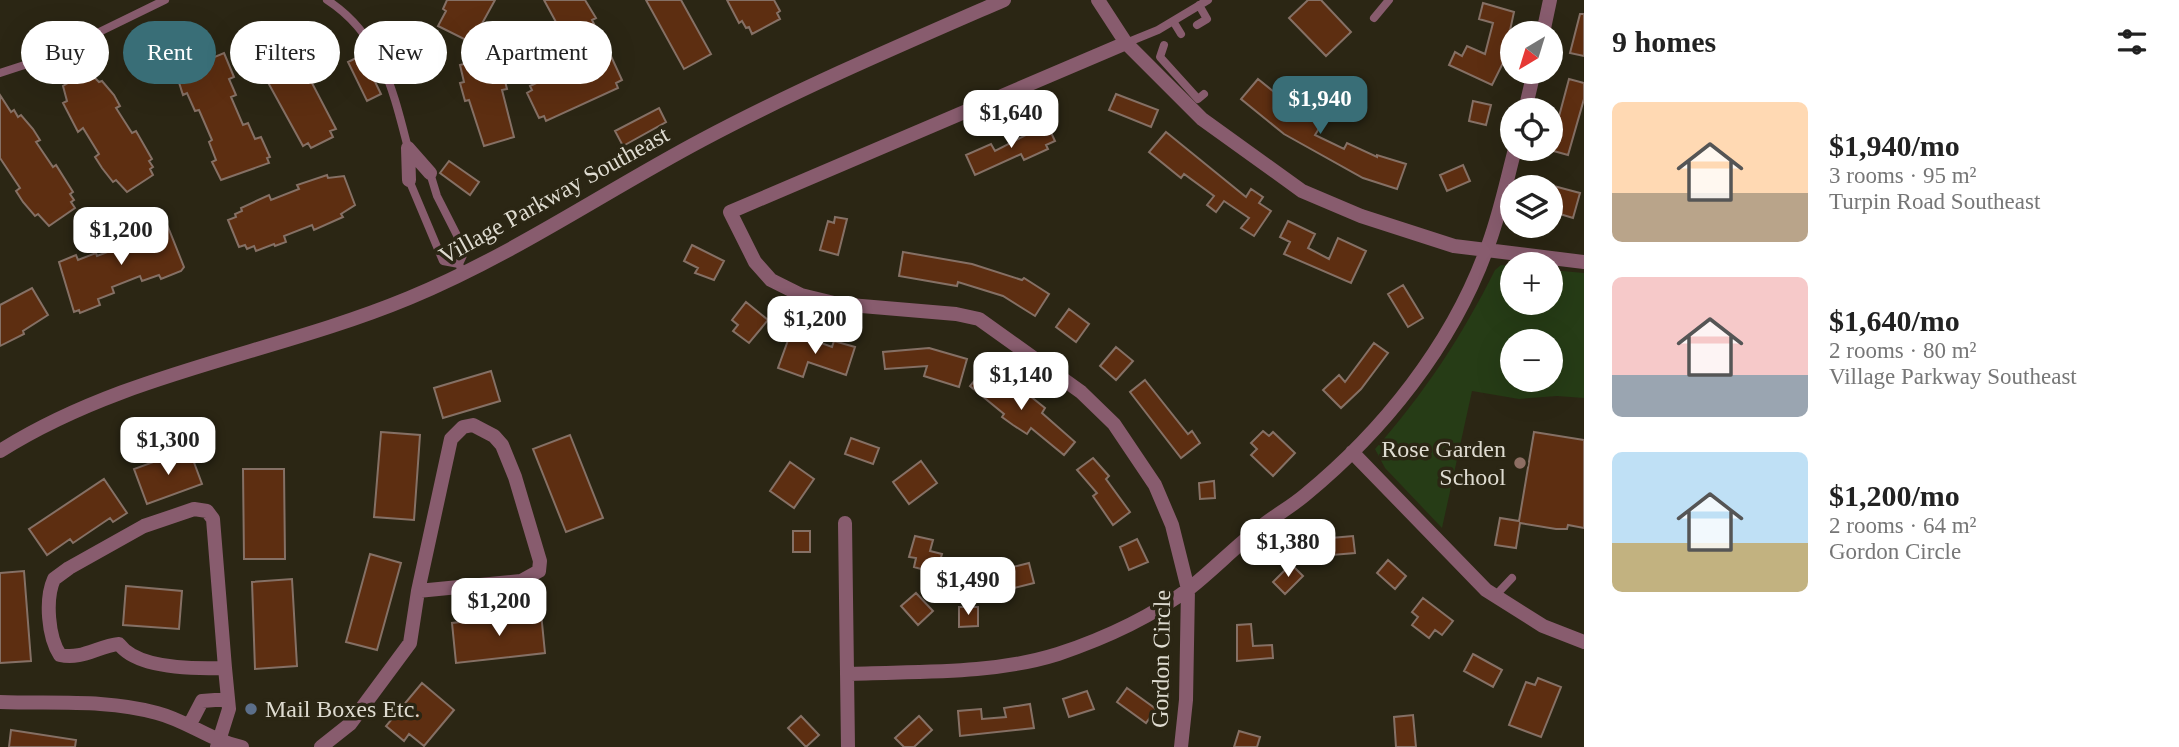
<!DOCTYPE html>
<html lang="en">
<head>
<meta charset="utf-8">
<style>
	body { margin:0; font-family:"Times New Roman",serif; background:#f6f6f6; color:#222; height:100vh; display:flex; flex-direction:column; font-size:26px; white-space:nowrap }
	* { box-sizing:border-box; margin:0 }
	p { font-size:23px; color:#767676 }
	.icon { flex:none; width:38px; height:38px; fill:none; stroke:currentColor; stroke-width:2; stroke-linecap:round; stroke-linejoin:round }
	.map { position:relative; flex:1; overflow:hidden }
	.panel { display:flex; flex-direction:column; background:#fff; width:595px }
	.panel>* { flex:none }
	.guide { position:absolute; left:21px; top:21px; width:665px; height:63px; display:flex; gap:14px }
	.needle { width:46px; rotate:218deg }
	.controls { position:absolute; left:1500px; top:21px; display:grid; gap:14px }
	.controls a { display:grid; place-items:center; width:63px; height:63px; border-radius:50%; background:#fff; box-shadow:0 7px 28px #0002; font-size:35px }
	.price { position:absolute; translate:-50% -60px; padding:0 16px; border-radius:14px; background:#fff; color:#222; font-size:23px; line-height:46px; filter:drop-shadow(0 2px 4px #0008) }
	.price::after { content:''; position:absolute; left:50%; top:42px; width:21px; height:16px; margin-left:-10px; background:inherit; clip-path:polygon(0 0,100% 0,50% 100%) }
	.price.current { background:#396e77; color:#fff }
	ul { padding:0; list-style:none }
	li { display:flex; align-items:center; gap:21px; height:175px; padding:0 28px }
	li span { display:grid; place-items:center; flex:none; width:196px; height:140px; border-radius:10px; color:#555 }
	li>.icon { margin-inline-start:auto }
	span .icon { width:84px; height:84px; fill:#fffc; stroke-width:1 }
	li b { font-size:30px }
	h2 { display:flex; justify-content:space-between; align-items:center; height:84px; padding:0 28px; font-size:30px }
	.tag { padding:0 24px; border-radius:32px; background:#fff; box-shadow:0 7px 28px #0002; font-size:24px; line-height:63px }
	.tag.current { background:#396e77; color:#fff }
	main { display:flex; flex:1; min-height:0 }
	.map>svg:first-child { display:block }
</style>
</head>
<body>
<main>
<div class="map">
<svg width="1584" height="747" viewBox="0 0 1584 747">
	<rect width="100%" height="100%" fill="#2b2614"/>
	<path fill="#263c16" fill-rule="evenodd" d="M1501 265 1512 266V303H1550L1551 270 1584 273V398L1557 396 1519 399 1472 391 1442 528 1385 468 1375 449C1424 394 1462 336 1495 270ZM1512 341H1550V380H1512Z"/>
	<path fill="#5d2e11" stroke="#857065" stroke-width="2" d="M447 0H495L479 29 476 27 468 41 438 26 446 11 443 9Z
		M544 0H585L596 18 592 20 595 26 570 38 568 33 563 35Z
		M646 0H681L711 54 684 69Z
		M727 0H774L780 11 777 13 780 19 752 34 749 27 746 28 742 21 739 23Z
		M1308 0H1321L1351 32 1326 56 1289 18Z
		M1483 3 1514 12 1503 63 1492 85 1449 65 1455 52 1462 56 1467 46 1485 54 1493 23 1479 19Z
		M1580 14H1584V56L1570 53Z
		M237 36 275 43 270 68 293 57 296 62 300 60 336 129 330 131 333 137 311 148 308 143 303 146 265 77 272 74 263 56 235 51Z
		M602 52 605 57 610 54 622 80 616 83 618 88 546 121 544 116 539 118 527 93 532 90 530 86Z
		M224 53 234 77 229 79 236 95 231 97 243 125 248 123 255 139 261 137 270 157 267 158 269 163 221 180 212 162 216 160 209 142 212 140 199 110 195 111 187 93 183 95 176 73Z
		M362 55 381 94 367 101 348 62Z
		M491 57 498 75 503 73 507 89 502 90 514 137 484 146 469 100 465 101 460 83 464 82 460 65Z
		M88 71 99 82 102 81 114 95 120 106 116 108 132 133 136 131 152 159 149 161 153 167 150 169 153 175 127 192 116 180 113 182 102 168 95 157 99 154 83 128 78 132 63 103 67 101 63 86Z
		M1258 79 1295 109 1301 101 1326 117 1315 135 1344 149 1347 143 1377 157V155L1406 164 1397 189 1363 178 1284 134 1241 99Z
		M1569 79 1584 83V99L1568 155 1550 150Z
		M1116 94 1158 110 1151 127 1109 110Z
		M0 95 11 112 14 110 18 117 21 115 33 129 40 140 36 142 53 167 56 165 73 192 70 194 74 200 71 202 75 208 49 226 38 214 35 216 23 202 16 191 20 188 0 158Z
		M1473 101 1491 105 1486 125 1469 121Z
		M659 108 666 122 623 146 615 131Z
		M1047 124 1055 141 1046 145 1048 149 1024 160 1021 154 975 175 966 155 991 144 995 151Z
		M1166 132 1246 197 1251 189 1263 197 1259 203 1271 211 1254 236 1241 228 1249 218 1224 201 1216 212 1207 205 1214 196 1184 174 1181 178 1149 152Z
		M449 161 479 182 470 195 440 173Z
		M1463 165 1470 181 1447 191 1440 175Z
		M327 175 328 178 344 176 355 205 341 214 343 217 314 230 312 225 284 236 286 242 275 246 274 244 256 251 254 246 247 249 245 245 239 247 228 220 236 217 235 214 242 211 241 208 269 195 271 200 299 189 297 185Z
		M1550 185 1580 193 1573 218 1550 211Z
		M835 217 847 219 838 255 820 250 828 221 834 223Z
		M1288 221 1315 234 1308 248 1329 259 1338 238 1366 251 1351 283 1284 254 1290 242 1280 237Z
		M160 222H166L184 267 181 271 161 279 159 275 142 281 140 276 112 287 114 293 98 299 100 305 80 313 79 310 74 312 59 262 76 255 78 260 96 253 97 256 129 244 127 240 145 233 143 228Z
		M692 245 724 261 714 280 695 273 698 268 684 261Z
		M903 252 972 264 1022 280 1024 278 1049 294 1035 316 1003 296 958 282 957 286 899 276Z
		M1403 285 1423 318 1408 327 1388 294Z
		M32 288 48 315 23 331 24 334 0 346V305Z
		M746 302 768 320 749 343 733 331 738 325 732 320Z
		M1069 309 1089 324 1076 342 1056 327Z
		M791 332 832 347 834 341 855 347 846 375 808 362 803 377 778 368Z
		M1374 343 1388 353 1361 389 1341 408 1323 390 1339 375 1345 382Z
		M1116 347 1133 361 1116 380 1100 366Z
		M929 348 967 359 959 387 924 376 927 366 885 369 883 352Z
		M984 369 1017 397 1026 401 1030 396 1045 408 1042 413 1075 442 1064 455 1031 428 1027 434 1013 425 1002 417 1004 414 970 386Z
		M491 371 500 401 443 418 434 388Z
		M1145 380 1188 434 1192 431 1200 443 1181 458 1130 392Z
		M1263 431 1269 436 1273 432 1295 453 1273 476 1251 455 1257 449 1251 443Z
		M381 432 420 435 414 520 374 517Z
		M1534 432 1584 440V528L1568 525 1567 529H1556L1520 523 1516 548 1495 545 1500 518 1519 521Z
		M570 435 603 518 566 532 533 449Z
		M851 438 879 448 873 464 845 454Z
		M189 449 202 484 147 504 134 469Z
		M1093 458 1109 476 1106 479 1130 512 1113 525 1093 496 1097 493 1077 470Z
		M921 461 937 483 909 504 893 482Z
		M790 462 814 479 794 508 770 491Z
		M243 469H284L285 559H244Z
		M104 479 127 513 113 522 110 518 73 543 70 539 47 555 29 529Z
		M1214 481 1215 498 1200 499 1199 483Z
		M793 531H810V552H793Z
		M915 536 933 540 930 551 942 554 938 567 929 565 928 571 914 567 916 558 909 557Z
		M1353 536 1355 553 1332 555 1331 538Z
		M1137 539 1148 562 1129 570 1120 547Z
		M370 554 401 563 377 650 346 642Z
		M1388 560 1406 576 1395 589 1377 573Z
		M1029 563 1034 583 1002 591 997 571Z
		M1291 564 1303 576 1285 594 1273 582Z
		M24 571 31 661 0 663V573Z
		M292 579 297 666 255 669 252 582Z
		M126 586 182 591 179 629 123 625Z
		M916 593 933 611 918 625 901 606Z
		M1423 598 1453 621 1442 635 1435 630 1429 638 1412 625 1418 617 1412 612Z
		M959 607H978V626L959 627Z
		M541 613 545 653 456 663 452 623Z
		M1251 624 1253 646 1272 645 1273 658 1237 661V625Z
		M1473 654 1502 670 1493 687 1464 671Z
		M1538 678 1561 687 1541 737 1509 725 1526 682 1535 685Z
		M422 683 454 710 424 746 409 734 404 741 386 726Z
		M1127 688 1156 709 1146 723 1117 702Z
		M1087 691 1094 709 1069 717 1063 699Z
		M1030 704 1034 728 960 736 958 711 981 709 982 719 1006 717 1004 708Z
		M1413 715 1416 747H1396L1394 717Z
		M801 716 819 735 806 747 788 728Z
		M919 716 932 730 914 747H904L895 738Z
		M11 730 76 740 75 747H9Z
		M1239 731 1260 737 1257 747H1234Z"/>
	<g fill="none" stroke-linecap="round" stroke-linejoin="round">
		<path stroke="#885c6e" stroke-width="8" d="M327 0C381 35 393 90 408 148
			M1374 18 1389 0
			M1173 21 1181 34
			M1197 25 1207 19 1199 5
			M1126 43 1158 30 1208 0
			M1164 45 1160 57 1198 99 1204 94
			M26 65 33 47 48 33 65 34 77 43
			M0 73 46 58 165 0
			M430 173 437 196 465 251 459 264 463 274
			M409 180 443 261 459 264
			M1495 596 1512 578"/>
		<path stroke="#885c6e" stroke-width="14" d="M1098 0 1126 43 1202 119 1302 191 1361 216 1454 246 1584 262
			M1543 33 1550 0
			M1126 43 730 212 755 262 771 280 801 295 838 304 956 314 979 319 1081 392 1114 424 1155 485 1172 525 1188 589 1186 700 1181 747
			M1525 110 1534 72
			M408 148 430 173
			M408 148 409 180
			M473 425 494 436 502 445 515 477 540 561 539 571 521 581 418 591 451 439 463 427Z
			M1352 452 1486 590 1543 626 1584 642
			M194 509 207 511 213 519 225 668C196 669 137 669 119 644 98 646 82 660 60 655 48 637 45 599 54 579L69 568 144 526Z
			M845 523 848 747
			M847 674C916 671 991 675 1058 654 1103 639 1151 617 1190 588 1215 568 1237 545 1262 526 1276 515 1292 506 1305 495 1383 431 1451 346 1486 251 1499 218 1506 183 1515 149
			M0 702C53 704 106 699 157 713 188 721 211 741 242 747
			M190 724 202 701 228 699
			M217 747 229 709 225 668
			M321 747 350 724 410 643 418 591"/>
		<path stroke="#885c6e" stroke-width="14" d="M0 451C125 372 274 354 409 298 513 255 604 192 702 140 800 88 903 44 1004 0"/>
	</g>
	<circle fill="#8d6e63" stroke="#2b2614" stroke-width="2.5" cx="1520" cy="463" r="7"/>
	<circle fill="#5c6f8a" stroke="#2b2614" stroke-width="2.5" cx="251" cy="709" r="7"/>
	<g text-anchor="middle" stroke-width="7" stroke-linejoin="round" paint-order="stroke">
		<g font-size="24" fill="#dedbd0" stroke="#2b2614">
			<text transform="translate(554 195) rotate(-29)" y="8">Village Parkway Southeast</text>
			<text transform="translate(1161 659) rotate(-89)" y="8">Gordon Circle</text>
		</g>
		<g font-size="24" fill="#dedbd0" stroke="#2b2614" text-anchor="end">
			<text x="1506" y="457">Rose Garden<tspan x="1506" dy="28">School</tspan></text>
			<text x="265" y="717" text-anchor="start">Mail Boxes Etc.</text>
		</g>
	</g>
</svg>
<div class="controls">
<a><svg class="needle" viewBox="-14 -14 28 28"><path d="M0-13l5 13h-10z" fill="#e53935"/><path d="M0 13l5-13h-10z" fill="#767676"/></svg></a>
<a><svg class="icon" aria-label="locate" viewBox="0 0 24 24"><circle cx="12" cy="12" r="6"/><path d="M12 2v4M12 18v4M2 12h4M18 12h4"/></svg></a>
<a><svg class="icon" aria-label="layers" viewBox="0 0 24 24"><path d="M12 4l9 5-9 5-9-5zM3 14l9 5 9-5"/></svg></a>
<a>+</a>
<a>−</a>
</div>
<b class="price current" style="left:1320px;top:136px">$1,940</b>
<b class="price" style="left:1011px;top:150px">$1,640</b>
<b class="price" style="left:121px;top:267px">$1,200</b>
<b class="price" style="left:815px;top:356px">$1,200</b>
<b class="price" style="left:1021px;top:412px">$1,140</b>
<b class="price" style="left:168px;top:477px">$1,300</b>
<b class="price" style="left:1288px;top:579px">$1,380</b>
<b class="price" style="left:968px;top:617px">$1,490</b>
<b class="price" style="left:499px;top:638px">$1,200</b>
<div class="guide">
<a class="tag">Buy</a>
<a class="tag current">Rent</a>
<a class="tag">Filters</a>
<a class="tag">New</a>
<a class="tag">Apartment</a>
</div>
</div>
<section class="panel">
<h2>9 homes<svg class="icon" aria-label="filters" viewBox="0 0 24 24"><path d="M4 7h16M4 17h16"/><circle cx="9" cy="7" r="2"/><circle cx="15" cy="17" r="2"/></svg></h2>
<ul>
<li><span style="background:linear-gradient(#ffd9b3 65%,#b9a48a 0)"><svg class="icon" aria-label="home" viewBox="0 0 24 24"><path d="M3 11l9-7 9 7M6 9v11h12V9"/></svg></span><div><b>$1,940/mo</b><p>3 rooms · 95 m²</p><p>Turpin Road Southeast</p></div></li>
<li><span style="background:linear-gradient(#f6c9c9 70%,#9aa5b1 0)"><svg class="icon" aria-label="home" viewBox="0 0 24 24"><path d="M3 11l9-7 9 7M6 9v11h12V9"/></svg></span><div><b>$1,640/mo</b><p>2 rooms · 80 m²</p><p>Village Parkway Southeast</p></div></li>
<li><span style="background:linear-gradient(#bfe0f5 65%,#c2b280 0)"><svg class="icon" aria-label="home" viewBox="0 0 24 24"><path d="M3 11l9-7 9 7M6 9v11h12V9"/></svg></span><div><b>$1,200/mo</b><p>2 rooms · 64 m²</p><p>Gordon Circle</p></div></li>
</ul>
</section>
</main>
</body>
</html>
